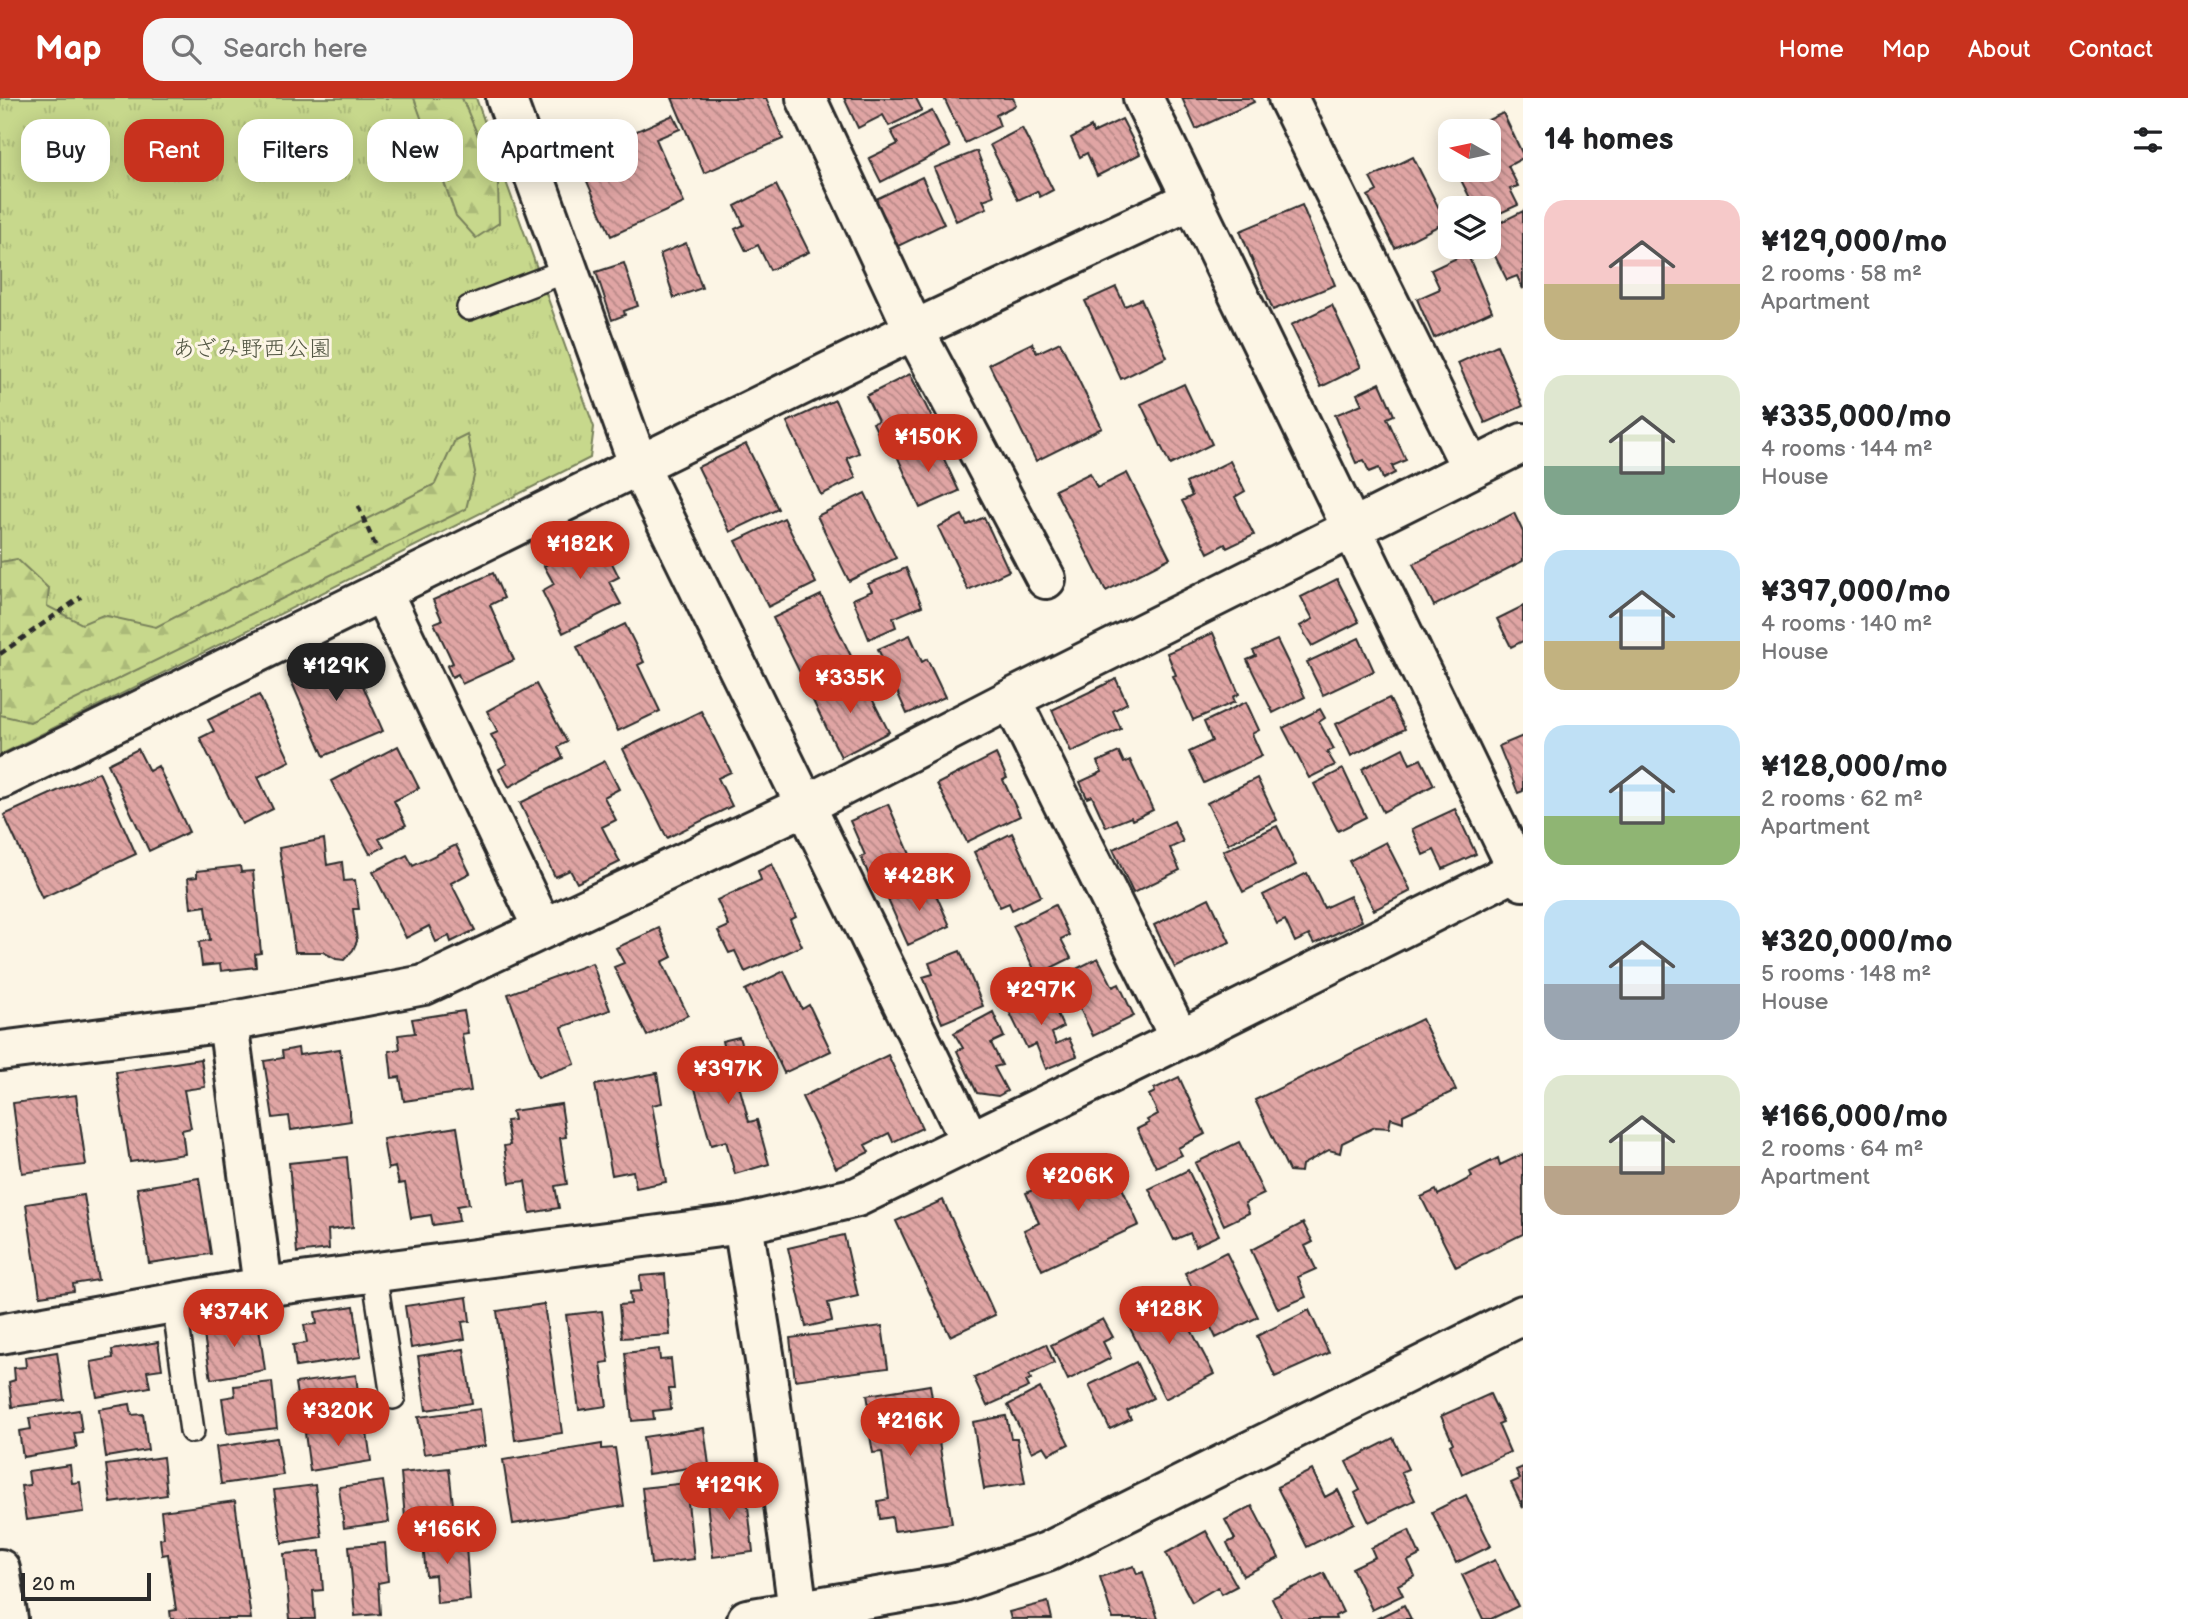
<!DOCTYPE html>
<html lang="en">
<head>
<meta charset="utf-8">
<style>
	body { margin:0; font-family:"Balsamiq Sans","Klee One",sans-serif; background:#f6f6f6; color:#202124; height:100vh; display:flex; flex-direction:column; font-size:26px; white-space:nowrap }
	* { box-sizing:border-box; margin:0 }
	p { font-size:23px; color:#757577 }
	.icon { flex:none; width:38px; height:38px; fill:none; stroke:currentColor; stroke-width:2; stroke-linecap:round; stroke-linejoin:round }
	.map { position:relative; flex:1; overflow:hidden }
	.panel { display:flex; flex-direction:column; background:#fff; width:665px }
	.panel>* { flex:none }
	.hud { position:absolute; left:21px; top:21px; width:665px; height:63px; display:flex; gap:14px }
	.needle { width:46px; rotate:279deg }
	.tools { position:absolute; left:1438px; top:21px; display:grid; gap:14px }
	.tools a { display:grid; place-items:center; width:63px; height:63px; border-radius:14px; background:#fff; box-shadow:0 4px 18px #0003; font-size:35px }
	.scale { position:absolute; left:21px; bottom:18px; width:130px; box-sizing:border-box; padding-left:7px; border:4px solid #2b2b2b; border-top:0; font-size:19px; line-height:24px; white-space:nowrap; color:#2b2b2b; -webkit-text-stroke:5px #fcf5e5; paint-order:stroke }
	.price { position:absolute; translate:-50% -60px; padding:0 16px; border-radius:24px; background:#c8321e; color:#fff; font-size:23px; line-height:46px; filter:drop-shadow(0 2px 4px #0008) }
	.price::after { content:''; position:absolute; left:50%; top:42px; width:21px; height:16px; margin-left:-10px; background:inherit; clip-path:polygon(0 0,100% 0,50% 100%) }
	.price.on { background:#222; color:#fff }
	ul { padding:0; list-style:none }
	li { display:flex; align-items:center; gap:21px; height:175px; padding:0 21px }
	li span { display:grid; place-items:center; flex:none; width:196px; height:140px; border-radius:21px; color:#555 }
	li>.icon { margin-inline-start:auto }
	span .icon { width:84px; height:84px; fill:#fffc; stroke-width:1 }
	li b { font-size:30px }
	h2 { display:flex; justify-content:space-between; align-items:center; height:84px; padding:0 21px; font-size:30px }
	.chip { padding:0 24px; border-radius:21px; background:#fff; box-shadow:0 4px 18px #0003; font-size:24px; line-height:63px }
	.chip.on { background:#c8321e; color:#fff }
	header { display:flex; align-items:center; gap:42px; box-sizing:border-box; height:98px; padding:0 35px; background:#c8321e; color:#fff }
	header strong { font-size:33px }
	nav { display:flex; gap:38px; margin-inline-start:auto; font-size:24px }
	.search { width:490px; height:63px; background:#f6f6f6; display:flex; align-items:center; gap:18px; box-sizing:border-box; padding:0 24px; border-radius:21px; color:#757577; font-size:26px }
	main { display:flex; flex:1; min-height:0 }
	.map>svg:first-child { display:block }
</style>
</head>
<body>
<header>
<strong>Map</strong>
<div class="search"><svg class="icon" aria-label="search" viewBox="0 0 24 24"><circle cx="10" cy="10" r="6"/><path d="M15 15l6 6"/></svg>Search here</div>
<nav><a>Home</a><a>Map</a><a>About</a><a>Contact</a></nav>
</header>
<main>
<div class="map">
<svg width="1523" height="1521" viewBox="0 0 1523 1521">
	<defs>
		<pattern id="grass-tufts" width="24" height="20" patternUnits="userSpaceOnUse" patternTransform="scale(1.75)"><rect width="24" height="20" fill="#c7d88c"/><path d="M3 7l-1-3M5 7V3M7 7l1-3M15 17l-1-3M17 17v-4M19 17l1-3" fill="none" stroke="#abba79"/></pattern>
		<pattern id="forest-firs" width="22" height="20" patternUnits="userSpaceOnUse" patternTransform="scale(1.75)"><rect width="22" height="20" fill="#c7d88c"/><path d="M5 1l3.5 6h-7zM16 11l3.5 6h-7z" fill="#abba79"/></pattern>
		<pattern id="building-back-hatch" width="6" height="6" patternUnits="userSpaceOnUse" patternTransform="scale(1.75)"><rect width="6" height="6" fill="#e0a5a4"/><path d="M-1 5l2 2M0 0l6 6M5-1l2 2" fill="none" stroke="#b68786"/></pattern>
	</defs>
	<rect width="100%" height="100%" fill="#fcf5e5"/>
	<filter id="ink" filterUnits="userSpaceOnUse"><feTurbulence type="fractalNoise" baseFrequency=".0143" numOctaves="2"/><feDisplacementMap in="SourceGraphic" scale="14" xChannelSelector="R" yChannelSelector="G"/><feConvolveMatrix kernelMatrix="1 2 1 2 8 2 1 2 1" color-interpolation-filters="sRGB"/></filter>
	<g filter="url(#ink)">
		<path fill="url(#grass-tufts)" stroke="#79825c" stroke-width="2" d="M0 0H476L594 329 590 360 0 657Z"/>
		<path fill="url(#forest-firs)" stroke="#79825c" stroke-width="2" d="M414 0H462L498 85 499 125 476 140 456 118Z
			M467 336 475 374 466 411 30 624 0 617V464L17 461 49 491 47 508 82 526 103 517 156 529 435 386 455 342Z"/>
		<path fill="url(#building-back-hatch)" stroke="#2b2b2b" stroke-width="2" d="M672 0H766L783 41 704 75Z
			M844 0H916L922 12 889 28 883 17 858 30Z
			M944 0H1013L1016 7 996 17 1000 28 965 45Z
			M1182 0H1252L1254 4 1196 31Z
			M932 13 950 49 881 84 869 60 898 46 891 33Z
			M1503 15 1523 57V60L1508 68 1518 88 1510 91 1518 107 1489 120V110H1475L1456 72H1489V33H1475L1473 29Z
			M673 17 680 31 656 41 684 105 611 138 582 72 568 78 551 39 568 31 580 58Z
			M1122 21 1140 56 1097 78 1087 55 1080 59 1071 40 1091 29 1093 35Z
			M1022 30 1053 92 1040 99 1037 93 1018 102 990 47Z
			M977 53 994 98 983 102 987 110 956 123 934 70Z
			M1413 59 1446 124 1395 150 1368 98 1377 93 1370 80Z
			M922 79 944 126 896 149 874 102Z
			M776 87 809 154 770 172 758 147 746 153 735 131 744 127 735 108Z
			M1302 107 1335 187 1273 212 1240 133Z
			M1523 113V191L1517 178 1507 182 1489 146V130Z
			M686 145 702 190 674 200 660 156Z
			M1467 155 1492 213 1434 240 1417 201 1440 191 1431 172Z
			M624 165 638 208 624 213 625 217 612 222 596 174Z
			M1116 189 1125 208 1141 201 1167 259 1121 281 1085 203Z
			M1332 207 1361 269 1321 289 1291 227Z
			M1060 244 1102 330 1036 363 989 266 1032 245 1037 255Z
			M1497 247 1523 308 1485 325 1458 265Z
			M910 276 932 320 882 344 873 325 878 323 866 298Z
			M1380 285 1394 317 1387 320 1406 362 1392 368 1395 375 1383 381 1379 370 1369 374 1364 362 1356 365 1335 317 1362 306 1357 296Z
			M1184 286 1212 346 1170 367 1141 306Z
			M835 302 859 355 847 360 856 380 821 397 787 324Z
			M935 342 959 393 920 410 898 360Z
			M746 346 778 411 730 434 698 369Z
			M1230 363 1245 393 1235 399 1254 437 1227 450 1225 446 1208 455 1182 403 1192 398 1186 385Z
			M1090 375 1097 390 1127 375 1170 460 1106 493 1055 392Z
			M865 395 896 460 849 483 817 418Z
			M1514 415 1523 434V463L1434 508 1413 466Z
			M962 417 967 427 984 419 1009 473 968 492 938 429Z
			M784 420 816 485 768 509 736 443Z
			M577 434 582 443 597 435 619 479 609 484 621 506 563 535 542 493 554 486 544 468 559 460 552 447Z
			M906 470 922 508 893 520 896 529 869 541 853 501 872 493 868 486Z
			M493 475 504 500 490 507 514 562 462 586 458 576 452 579 447 568 453 565 434 525 442 522 433 502Z
			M1337 481 1359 524 1312 548 1300 528 1313 521 1301 499Z
			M821 497 853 562 805 585 773 520Z
			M1523 508V543L1511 549 1497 521Z
			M625 526 644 564 638 567 660 613 618 633 577 549Z
			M1213 535 1239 596 1233 599 1235 604 1193 622 1173 578 1176 577 1167 555Z
			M910 537 922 564 927 561 945 599 907 616 878 551Z
			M1359 540 1374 573 1323 597 1307 564Z
			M1277 542 1305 599 1273 615 1247 562 1256 558 1253 553Z
			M347 552 383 633 324 658 289 578Z
			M859 575 889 634 841 659 811 599Z
			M1116 581 1127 605 1113 613 1121 631 1071 654 1052 612Z
			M536 586 567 644 558 649 563 660 509 689 499 671 507 666 491 637 498 634 487 613Z
			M259 597 290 663 258 679 273 711 242 726 200 640 214 633 208 622Z
			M1389 600 1405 631 1351 658 1336 626Z
			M1246 604 1259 632 1252 636 1262 658 1204 685 1189 654 1212 643 1204 624Z
			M1320 611 1325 620 1319 624 1334 651 1327 654 1335 667 1309 680 1283 630Z
			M701 613 731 674 718 680 732 708 667 740 623 651Z
			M1523 638V693L1518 695 1499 648Z
			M398 648 419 690 394 703 406 727 379 741 384 749 370 756 331 683Z
			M1403 650 1410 666 1421 661 1434 687 1383 714 1362 671Z
			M138 651 149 673 158 668 189 734 149 753 108 666Z
			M1119 654 1124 665 1130 662 1153 712 1132 722 1131 719 1106 729 1092 698 1087 700 1080 684 1102 674 1097 664Z
			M996 656 1007 680 1003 682 1020 718 967 744 937 686Z
			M605 663 619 691 604 699 616 722 602 729 620 764 577 785 570 772 555 779 520 705Z
			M1343 671 1366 719 1338 733 1314 686Z
			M99 674 136 756 42 800 4 717Z
			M1257 680 1277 722 1228 746 1207 705Z
			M888 706 916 770 874 789 861 759 865 757 850 723Z
			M1455 711 1476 756 1443 771 1434 752 1423 757 1412 731Z
			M1174 723 1183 744 1170 750 1180 772 1133 795 1113 751Z
			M1277 728 1296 767 1243 794 1223 753Z
			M1012 735 1041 798 1012 812 1009 805 1000 809 974 754Z
			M324 741 327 767 342 764 344 783 355 782 359 811H353L357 843 353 852 344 862 336 861 323 854H295L279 750Z
			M1386 744 1411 793 1374 812 1349 763Z
			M456 747 470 775 451 785 475 832 451 844 449 838 436 844 429 828 406 840 373 774 407 757 413 768Z
			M772 766 796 819 790 822 802 848 745 874 735 853 729 855 718 833 729 828 717 802 761 782 758 773Z
			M240 768 241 774 253 773 261 855 255 856 256 869 221 873 220 866 202 868 199 844 210 842 206 808 191 810 188 780 197 779V773Z
			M1307 775 1324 810 1350 798 1362 823 1314 846 1309 837 1295 844 1285 822 1277 826 1263 797Z
			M930 783 950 828 908 847 888 802Z
			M1209 800 1230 844 1175 870 1154 827Z
			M1055 807 1069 837 1061 841 1071 860 1037 877 1013 828Z
			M659 830 672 859 662 864 688 917 647 938 614 869 624 865 616 850Z
			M960 853 983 908 942 925 923 879 933 876 929 865Z
			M1098 860 1113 889 1119 886 1134 918 1093 938 1064 877Z
			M592 865 610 912 562 929 575 966 538 979 508 896Z
			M784 873 802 911 809 907 831 953 784 975 745 892Z
			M1045 889 1063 929 1052 935 1056 946 1069 940 1077 958 1046 971 1036 946 1027 950 1006 907Z
			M464 913 468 935 462 936 471 993 404 1003 400 979 392 980 389 953 400 951 398 937 415 935 412 921Z
			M993 914 1004 939 991 945 1002 967 994 969 1007 993 998 998 977 995 957 953 963 950 954 935Z
			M1422 921 1456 992 1403 1017V1024L1391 1020 1389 1030 1375 1029 1342 1045 1340 1055 1329 1052 1302 1067 1301 1074 1289 1073 1255 1002Z
			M739 939 747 965 734 969 749 1024 757 1022 769 1066 735 1076 726 1043 711 1047 687 962 724 952 722 943Z
			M298 950 299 957 340 951 351 1023 291 1032 289 1018 273 1020 264 963 283 960 282 953Z
			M888 957 922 1030 893 1044 889 1035 865 1047 869 1054 836 1070 802 999Z
			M201 961 205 989 184 992 191 1030 182 1032 185 1056 130 1064 116 974Z
			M657 975 662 1005 652 1007 666 1084 636 1090 633 1073 612 1077 595 987Z
			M1179 979 1205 1036 1178 1050 1182 1057 1156 1069 1137 1031 1149 1025 1147 1022 1158 1016 1149 997 1155 994 1154 991Z
			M76 997 86 1067 22 1075 13 1005Z
			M561 1006 566 1039 560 1040 567 1086 555 1088 559 1110 530 1115 525 1083 510 1085 504 1048 510 1047 506 1023 514 1022 512 1013Z
			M457 1029 469 1106 457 1108 459 1123 433 1127 431 1117 411 1120 405 1085 399 1086 395 1069 388 1071 383 1041Z
			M1239 1044 1264 1096 1245 1105 1249 1115 1224 1127 1195 1065Z
			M1523 1056V1136L1456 1169 1421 1099 1436 1092 1438 1097 1472 1079 1470 1074 1498 1060 1500 1067Z
			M1107 1057 1139 1127 1042 1172 1024 1132 1039 1125 1026 1095Z
			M347 1059 353 1129 328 1132 329 1151 297 1155 289 1065Z
			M1188 1072 1219 1137 1195 1148 1190 1135 1174 1142 1149 1091Z
			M199 1080 211 1156 149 1165 137 1090Z
			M84 1097 98 1182 73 1186 74 1193 40 1198 26 1106Z
			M943 1102 995 1217 950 1238 896 1123Z
			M1303 1125 1313 1144 1305 1148 1316 1171 1298 1179 1306 1199 1278 1211 1251 1152Z
			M844 1137 858 1198 828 1205 832 1223 806 1229 788 1150Z
			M1226 1154 1258 1219 1216 1240 1185 1175Z
			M665 1176 670 1237 622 1240 619 1207 631 1206 630 1194 641 1193 640 1178Z
			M1172 1195 1214 1276 1165 1301 1125 1220Z
			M467 1199 470 1223 462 1224 465 1241 411 1250 405 1208Z
			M544 1206 562 1335 515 1342 497 1213Z
			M354 1208 361 1259 296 1269 293 1247 307 1245 304 1227 317 1226 315 1214Z
			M1309 1212 1329 1255 1275 1279 1257 1238Z
			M602 1213 609 1264 601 1265 607 1308 579 1312 566 1217Z
			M1103 1221 1113 1239 1103 1244 1111 1260 1068 1282 1051 1247Z
			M258 1222 265 1272 211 1281 203 1231Z
			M882 1228 888 1270 795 1282 790 1240Z
			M158 1244 162 1271 147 1273 150 1289 97 1299 91 1264 113 1260 112 1252Z
			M1046 1246 1054 1265 1029 1277 1031 1281 1026 1283 1029 1289 987 1308 974 1280Z
			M464 1251 472 1305 426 1312 418 1258Z
			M659 1251 660 1262 671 1261 674 1291H669L671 1311 653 1313 654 1321 632 1323 625 1255Z
			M57 1254 64 1302 12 1309 9 1284 15 1282 14 1270 26 1269 25 1259Z
			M1136 1264 1153 1300 1127 1313 1131 1321 1110 1331 1089 1287Z
			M356 1277 359 1303 353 1304 355 1320 307 1326 305 1310 299 1311 295 1285Z
			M272 1284 277 1330 227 1336 222 1300 235 1298 234 1288Z
			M930 1287 952 1425 894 1433 892 1419 880 1421 878 1403 889 1401 882 1354 873 1355 870 1338 879 1337 878 1325H872L867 1297Z
			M1040 1290 1069 1346 1049 1356 1044 1348 1032 1354 1008 1307Z
			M1490 1296 1503 1324 1498 1326 1510 1354 1462 1376 1450 1347 1453 1345 1441 1318Z
			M130 1306 132 1317 143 1316 148 1352 106 1359 99 1311Z
			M480 1311 485 1348 424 1356 418 1319Z
			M79 1312 82 1334 74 1335 77 1350 23 1359 19 1333 31 1331 29 1320Z
			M1006 1318 1011 1340H1017L1025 1385 984 1391 973 1324Z
			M366 1327 371 1363 310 1373 305 1335Z
			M704 1330 709 1367 648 1376 643 1339Z
			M277 1340 283 1377 221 1386 216 1349Z
			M1393 1340 1408 1371 1401 1374 1415 1402 1369 1424 1355 1395 1360 1392 1346 1364Z
			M602 1346V1351L615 1350 624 1408 513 1426 503 1362Z
			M163 1359 167 1397 111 1405 106 1367Z
			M70 1367 72 1385 80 1384 84 1414 26 1422 21 1388 30 1387 28 1373Z
			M1523 1369V1410L1511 1385 1520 1381 1516 1372Z
			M449 1370 454 1416 405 1420 401 1375Z
			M1312 1372 1325 1399 1338 1392 1354 1425 1307 1449 1277 1389Z
			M383 1383 389 1424 344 1430 339 1389Z
			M686 1385 694 1461 651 1466 642 1390Z
			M315 1387 322 1439 282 1445 274 1392Z
			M746 1390 753 1454 713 1459 706 1394Z
			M1466 1397 1491 1448 1456 1465 1432 1414Z
			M235 1403 251 1521H171L170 1513 176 1512 168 1456 162 1457 160 1441 164 1440 161 1413Z
			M1252 1408 1279 1460 1243 1478 1227 1445 1235 1441 1225 1422Z
			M453 1432 455 1450 466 1449 470 1502 437 1505 435 1477 426 1478 422 1435Z
			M1409 1432 1420 1457 1408 1463 1415 1478 1398 1487 1403 1497 1372 1512 1352 1470 1375 1459 1371 1450Z
			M1206 1433 1237 1488 1222 1496 1218 1489 1192 1504 1166 1455Z
			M385 1445 388 1483 378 1485 380 1516 355 1518 349 1448Z
			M320 1453 323 1492 313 1493 315 1521H290L284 1456Z
			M1495 1462 1518 1508 1491 1521H1483L1462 1477Z
			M1134 1468 1137 1476 1143 1474 1158 1521H1113L1100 1479Z
			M1324 1475 1343 1514 1335 1518 1336 1521H1282L1272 1500Z
			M1048 1504 1052 1521H1011L1009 1514Z
			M1404 1507 1411 1521H1376Z"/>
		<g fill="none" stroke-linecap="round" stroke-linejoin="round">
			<g stroke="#2b2b2b" stroke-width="28">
				<path id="lane" d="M469 210 568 172
					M374 1174 393 1299
					M174 1205 192 1333"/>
			</g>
			<g stroke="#2b2b2b" stroke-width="44">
				<path id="street" d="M506 0 639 368 970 1043
					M806 0 914 232 1046 481
					M1143 0 1523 783
					M1288 0 1471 370
					M382 493 543 831
					M1011 601 1180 941
					M0 681 914 232 1193 101
					M228 924 263 1189
					M0 953 228 924 424 887 804 708 1011 601 1523 345
					M743 1126 765 1262 798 1513
					M0 1236 263 1189 743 1126 857 1099 1180 941 1517 772
					M0 1471 8 1521"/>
			</g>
			<g stroke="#2b2b2b" stroke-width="44">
				<path id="secondary" d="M747 1521 954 1486 1047 1454 1523 1217"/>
			</g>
			<path stroke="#2b2b2b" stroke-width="4.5" stroke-dasharray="7 5" stroke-linecap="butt" d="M358 408 377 452
				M0 556 81 499"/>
			<use href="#lane" stroke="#fcf5e5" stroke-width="23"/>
			<use href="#street" stroke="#fcf5e5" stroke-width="38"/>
			<use href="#secondary" stroke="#fcf5e5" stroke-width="38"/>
		</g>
	</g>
	<g text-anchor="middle" stroke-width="6" stroke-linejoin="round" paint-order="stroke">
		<g font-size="23" fill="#525643" stroke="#fcf5e5">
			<text x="252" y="258">あざみ野西公園</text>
		</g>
	</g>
</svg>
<div class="tools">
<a><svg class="needle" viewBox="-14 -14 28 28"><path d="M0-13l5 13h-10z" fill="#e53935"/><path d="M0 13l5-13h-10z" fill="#757577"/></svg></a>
<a><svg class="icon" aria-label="layers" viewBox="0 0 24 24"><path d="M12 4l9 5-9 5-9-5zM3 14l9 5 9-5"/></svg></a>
</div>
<div class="scale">20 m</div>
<b class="price" style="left:928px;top:376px">¥150K</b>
<b class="price" style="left:580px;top:483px">¥182K</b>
<b class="price on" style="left:336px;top:605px">¥129K</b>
<b class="price" style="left:850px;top:617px">¥335K</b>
<b class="price" style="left:919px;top:815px">¥428K</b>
<b class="price" style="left:1041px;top:929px">¥297K</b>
<b class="price" style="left:728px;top:1008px">¥397K</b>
<b class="price" style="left:1078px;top:1115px">¥206K</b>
<b class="price" style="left:1169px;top:1248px">¥128K</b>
<b class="price" style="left:234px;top:1251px">¥374K</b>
<b class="price" style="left:338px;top:1350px">¥320K</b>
<b class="price" style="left:910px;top:1360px">¥216K</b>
<b class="price" style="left:729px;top:1424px">¥129K</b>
<b class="price" style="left:447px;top:1468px">¥166K</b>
<div class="hud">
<a class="chip">Buy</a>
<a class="chip on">Rent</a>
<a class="chip">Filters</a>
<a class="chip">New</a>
<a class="chip">Apartment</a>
</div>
</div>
<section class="panel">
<h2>14 homes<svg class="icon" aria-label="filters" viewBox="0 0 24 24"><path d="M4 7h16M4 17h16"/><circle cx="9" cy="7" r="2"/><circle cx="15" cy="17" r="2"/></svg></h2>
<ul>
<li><span style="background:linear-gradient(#f6c9c9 60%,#c2b280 0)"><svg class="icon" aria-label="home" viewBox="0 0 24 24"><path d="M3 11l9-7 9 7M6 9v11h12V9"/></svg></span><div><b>¥129,000/mo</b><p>2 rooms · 58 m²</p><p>Apartment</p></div></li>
<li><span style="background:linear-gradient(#dfe7d0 65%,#7fa58c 0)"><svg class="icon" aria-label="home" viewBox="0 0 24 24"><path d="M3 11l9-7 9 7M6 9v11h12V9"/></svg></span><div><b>¥335,000/mo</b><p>4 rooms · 144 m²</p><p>House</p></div></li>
<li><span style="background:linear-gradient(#bfe0f5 65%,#c2b280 0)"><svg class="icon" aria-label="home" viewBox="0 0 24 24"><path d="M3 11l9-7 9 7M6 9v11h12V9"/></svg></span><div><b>¥397,000/mo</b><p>4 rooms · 140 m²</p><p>House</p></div></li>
<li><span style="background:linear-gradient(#bfe0f5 65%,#8fb573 0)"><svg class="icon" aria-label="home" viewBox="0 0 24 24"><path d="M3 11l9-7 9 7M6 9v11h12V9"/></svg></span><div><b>¥128,000/mo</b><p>2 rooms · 62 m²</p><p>Apartment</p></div></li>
<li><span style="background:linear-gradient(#bfe0f5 60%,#9aa5b1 0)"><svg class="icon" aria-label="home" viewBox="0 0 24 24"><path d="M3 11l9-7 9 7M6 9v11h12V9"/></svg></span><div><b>¥320,000/mo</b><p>5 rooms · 148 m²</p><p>House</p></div></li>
<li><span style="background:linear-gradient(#dfe7d0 65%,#b9a48a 0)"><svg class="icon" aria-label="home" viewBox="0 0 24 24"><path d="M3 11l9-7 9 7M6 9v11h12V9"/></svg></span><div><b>¥166,000/mo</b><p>2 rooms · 64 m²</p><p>Apartment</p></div></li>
</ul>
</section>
</main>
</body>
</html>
